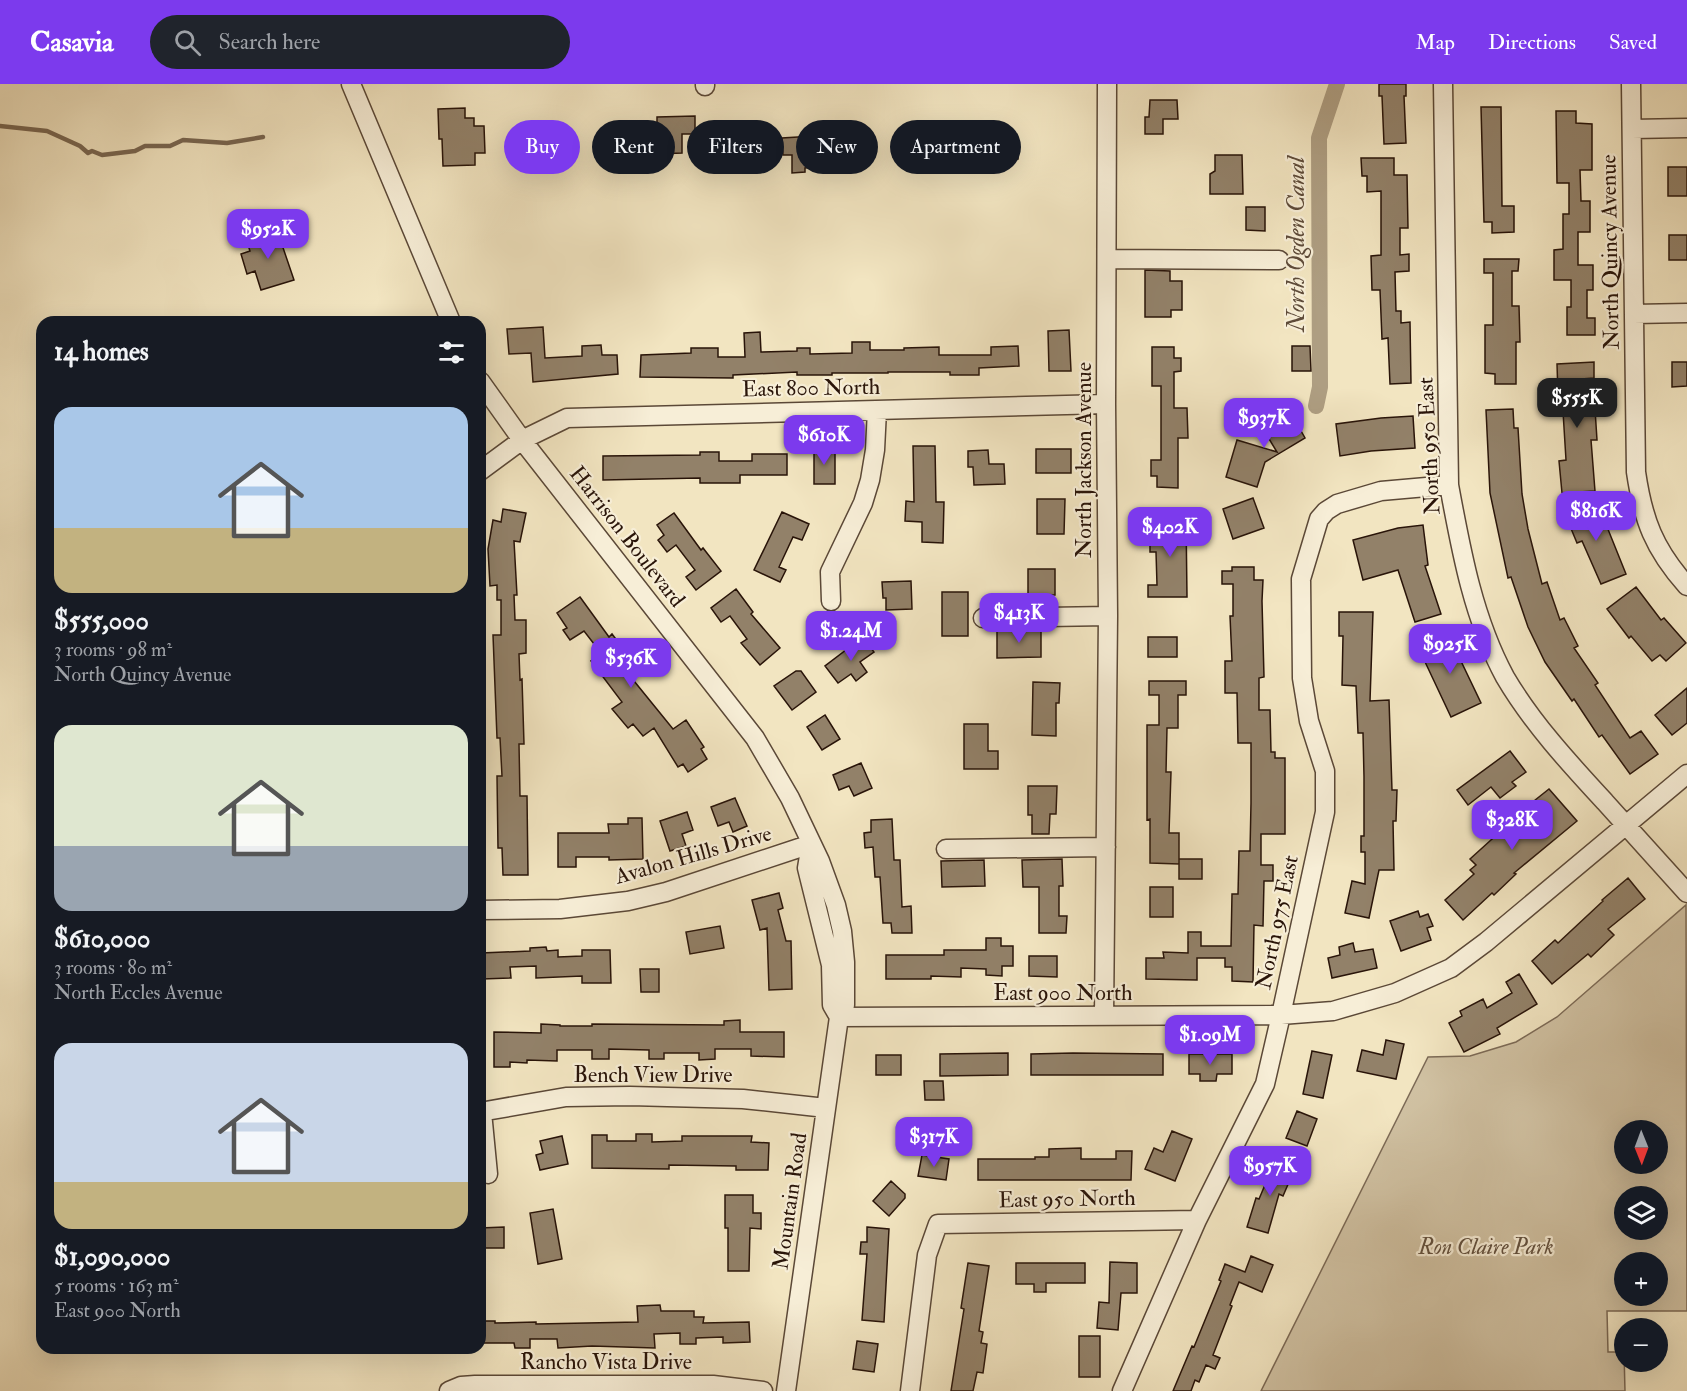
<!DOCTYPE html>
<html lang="en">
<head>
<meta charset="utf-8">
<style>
	body { margin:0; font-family:"IM FELL Double Pica",serif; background:#20242c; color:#f1f3f6; height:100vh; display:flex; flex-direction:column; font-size:22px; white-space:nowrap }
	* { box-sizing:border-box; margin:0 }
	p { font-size:20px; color:#9ea1a6 }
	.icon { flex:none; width:33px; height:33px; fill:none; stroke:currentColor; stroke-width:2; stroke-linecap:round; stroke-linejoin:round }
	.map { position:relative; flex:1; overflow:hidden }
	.panel { position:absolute; left:36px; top:232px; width:450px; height:1038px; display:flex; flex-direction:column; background:#171b24; border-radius:18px; box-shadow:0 6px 24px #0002 }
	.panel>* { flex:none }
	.guide { position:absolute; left:504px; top:36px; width:570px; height:54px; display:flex; gap:12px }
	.needle { width:39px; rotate:179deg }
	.buttons { position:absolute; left:1614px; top:1036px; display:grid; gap:12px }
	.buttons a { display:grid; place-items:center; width:54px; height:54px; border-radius:50%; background:#171b24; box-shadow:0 6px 24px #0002; font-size:30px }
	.price { position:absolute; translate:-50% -51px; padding:0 14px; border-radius:12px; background:#7c3aed; color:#fff; font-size:20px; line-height:39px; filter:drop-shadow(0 2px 3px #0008) }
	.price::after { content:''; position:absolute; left:50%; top:36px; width:18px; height:14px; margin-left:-9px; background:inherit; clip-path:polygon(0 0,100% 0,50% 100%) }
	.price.active { background:#222; color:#fff }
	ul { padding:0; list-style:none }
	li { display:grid; align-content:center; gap:12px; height:318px; padding:0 18px }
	li span { display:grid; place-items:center; height:186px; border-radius:18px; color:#555 }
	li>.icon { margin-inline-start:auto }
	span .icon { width:108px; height:108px; fill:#fffc; stroke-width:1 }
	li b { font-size:26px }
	h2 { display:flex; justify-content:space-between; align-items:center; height:72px; padding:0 18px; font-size:26px }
	.chip { padding:0 21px; border-radius:27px; background:#171b24; box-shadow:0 6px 24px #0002; font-size:21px; line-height:54px }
	.chip.active { background:#7c3aed; color:#fff }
	header { display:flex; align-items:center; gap:36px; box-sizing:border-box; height:84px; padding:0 30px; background:#7c3aed; color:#fff }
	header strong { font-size:28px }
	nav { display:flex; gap:33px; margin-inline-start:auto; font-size:21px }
	.search { width:420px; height:54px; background:#20242c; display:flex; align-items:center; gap:15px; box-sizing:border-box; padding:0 21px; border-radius:33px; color:#9ea1a6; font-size:22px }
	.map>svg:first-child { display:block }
</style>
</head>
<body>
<header>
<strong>Casavia</strong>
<div class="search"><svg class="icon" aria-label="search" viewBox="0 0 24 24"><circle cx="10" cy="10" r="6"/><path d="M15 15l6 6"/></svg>Search here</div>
<nav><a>Map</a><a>Directions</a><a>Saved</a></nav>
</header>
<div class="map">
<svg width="1687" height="1307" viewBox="0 0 1687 1307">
	<rect width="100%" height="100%" fill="#f2e5c1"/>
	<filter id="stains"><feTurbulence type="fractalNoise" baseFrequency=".00333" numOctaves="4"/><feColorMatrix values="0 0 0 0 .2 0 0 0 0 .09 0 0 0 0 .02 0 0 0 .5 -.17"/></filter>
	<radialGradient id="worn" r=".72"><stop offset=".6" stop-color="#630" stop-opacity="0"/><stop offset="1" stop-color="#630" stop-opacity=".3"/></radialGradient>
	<path fill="#d0c1a2" stroke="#7c6a56" stroke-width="1.5" fill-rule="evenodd" d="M1686 821 1687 1227H1607L1608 1268H1624L1625 1307H1261L1428 973 1470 972 1516 958 1557 933ZM1624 1047H1658V1080H1624ZM1624 1113H1658V1146H1624ZM1624 1179H1658V1212H1624Z"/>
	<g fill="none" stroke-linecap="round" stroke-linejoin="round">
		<path stroke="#796752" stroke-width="4.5" d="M0 42 47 47 80 62 88 69 92 67 102 71 135 67 145 62H170L183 56 227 59 263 53"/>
		<path stroke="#ae9e82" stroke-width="16" d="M1316 322 1320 303 1319 54 1337 0"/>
	</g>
	<path fill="#928169" stroke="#291409" stroke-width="1.5" d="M1379 0H1406V12H1404L1406 59 1384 60 1382 12H1379Z
		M1150 16H1177L1178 35H1163V50H1145V33H1149Z
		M1481 23H1501L1502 122H1514V148L1492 149V138H1484Z
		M465 24V34H474V42H484L485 69H475V81L443 82 442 55H439L438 25Z
		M1556 27H1576V39L1592 40V86H1580L1581 117H1590V148H1578V181H1593V206H1587V234H1595V251H1567V223H1571V196H1554V166L1563 165V130H1569V99H1557Z
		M695 32V50H682V69L657 70V33Z
		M814 52 815 83 805 84V88L792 89V71H783L782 54Z
		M907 56H937V75H907Z
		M1018 56V75H997V57Z
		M1215 71H1242L1243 110H1210V90L1215 87Z
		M1361 74H1394V91H1407L1408 144H1400V171L1409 170V187L1395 188 1396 227H1401V239L1410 238 1411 299 1390 300 1388 254 1382 255 1380 206H1372L1371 172 1381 171V107L1367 108V92H1362Z
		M1668 83H1687V112H1668Z
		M1246 123H1265V147L1246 146Z
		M277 146 294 196 261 206 255 187 247 190 241 170 250 167 246 155Z
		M1669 151H1687V176H1669Z
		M1484 175H1519L1518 187H1512V222H1519L1520 258H1516V300H1495V290L1485 289V241H1493V189H1484Z
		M1145 186 1170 187V197H1182V226H1171V233H1145Z
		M543 243 545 274 582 272V262L601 261 602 271H617L618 290 533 298 531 269 509 270 507 245Z
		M1069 246 1071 287H1049L1048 247Z
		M760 248 761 268 797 267V264H810V270L852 269V258H870V266H904V264L939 263V271H991V263L1018 262 1019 282 979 284V291H950V288H888V289H832V291H797V288L733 291V294L640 293 641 271 691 269V264H718V273H745L744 249Z
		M1292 262H1310L1311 287H1292Z
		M1152 263H1174V274H1181V287L1174 288V324H1187L1188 354H1178V404L1157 403V392H1151V376H1161V302H1152Z
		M1594 278V294L1582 295 1583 325H1595L1597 356H1591L1595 407 1562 409 1559 377 1566 376 1562 311H1558L1557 280Z
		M1672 278H1687V302L1672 303Z
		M1288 324 1305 354 1265 378 1257 403 1226 393 1237 356 1277 368 1260 340Z
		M1513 325 1514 344H1518L1522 410 1528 445 1542 500 1547 498 1560 536 1564 534 1578 562 1574 564 1598 599 1595 601 1630 654 1641 647 1658 670 1630 690 1602 651 1599 653 1574 615 1572 617 1545 578 1528 543 1511 493 1508 494 1490 409 1486 326Z
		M1413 332 1415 364 1371 367 1340 372 1336 340 1381 334Z
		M913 362H935L936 418H944L943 459 922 458V438L905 437 906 417 914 418Z
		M814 363H835V400H814Z
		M1036 365H1071V389H1036Z
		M988 366 989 380H1004L1005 400 974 401 973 383H968V367Z
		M700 368H719V377H752V370H787V391H740V399H700V394L603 396V372L700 371Z
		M1253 414 1264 444 1233 455 1223 425Z
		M1037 415H1065L1064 450H1037Z
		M1597 418 1626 490 1601 500 1582 457 1577 459 1565 430Z
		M503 425 526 429 520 458 514 457 517 511H514L515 536H526V569L519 570 520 596 522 595 524 660H519L520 712H527L528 791H503L502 764H498L497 692H502L500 654H497L493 551H501V516H497V501L490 502 488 465 493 436 501 438Z
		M782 428 809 440 802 456 793 453 779 483 786 486 780 498 754 486Z
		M674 429 701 466 703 464 721 487 696 506 686 493 695 486 676 461 667 468 658 456 664 451 657 441Z
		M1158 433H1186L1187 513H1148V501H1157L1156 468H1150V449H1158Z
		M1423 441 1428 481 1425 482 1441 530 1415 538 1398 486 1363 496 1353 456 1398 444Z
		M1232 483H1254V496H1263L1262 517 1264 593 1259 594V626H1270L1271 668H1275V674H1285V750H1261V781H1273V797H1264L1263 842 1254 841 1253 898 1232 897V883H1225V874H1197V896L1146 895V874H1164L1163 868 1188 869V848H1201V862H1231L1232 810H1238L1239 767H1250L1251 719V659H1238L1237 609H1225V577H1232L1230 532H1233V500H1222V487H1232Z
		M1028 485H1055V511H1028Z
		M911 497 912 525 886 526V514H883L882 498Z
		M1636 503 1661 536 1664 534 1686 559 1666 577 1660 571 1652 577 1631 552 1629 554 1607 525Z
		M736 505 753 528 751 530 780 564 760 581 741 559 747 555 730 532 721 538 711 524Z
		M942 508H968V552H942Z
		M580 513 609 553 612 550 627 570 624 573 635 588 630 592 673 645 686 636 704 663 701 665 707 675 688 688 683 680 678 683 654 644 643 652 633 640 628 644 612 625 622 618 591 577 601 569 584 547 570 556 563 546 567 544 557 529Z
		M1339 528H1373L1370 617 1389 616 1392 706H1397L1396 737H1393L1394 786H1379L1369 834 1345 829 1352 797 1365 800V768H1361V752H1364V693L1363 649H1358L1356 602 1342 601 1343 552H1339Z
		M1041 546V573L997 574V547Z
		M1448 550 1481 619 1451 633 1418 563Z
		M863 553 874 568 860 578 867 588 856 597 851 590 838 599 825 582Z
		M1148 553H1177V573H1148Z
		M796 587H801L816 608 792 626 774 602Z
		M1149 597H1186V611H1178V644H1167L1166 688H1171L1169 749H1179V780L1150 779V735L1147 736V641H1159V611H1149Z
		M1033 598 1060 599 1059 619H1056V652L1032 651Z
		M1687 604V639L1672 651 1655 631Z
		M825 631 840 655 822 666 807 643Z
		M964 640H988V667H998V685H964Z
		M1510 667 1526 688 1512 698 1516 702 1500 714 1491 703 1468 721 1457 706Z
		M861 679 872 704 854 712 849 702 839 706 833 691Z
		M1028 702H1057L1056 730H1050L1049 750H1032V731H1028Z
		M1549 705 1577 737 1514 789 1516 790 1494 811 1492 809 1463 836 1445 816 1474 790 1470 786 1476 781 1470 775 1502 746 1500 744Z
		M735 714 747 742 733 748 729 738 718 742 711 723Z
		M687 728 693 746 682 750 686 762 670 767 660 737Z
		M628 734H642L643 775 609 776V773H576V783H558V749H609L608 740H628Z
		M892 735 894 776H900L902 823 911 822 912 849H892L891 839H883L880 793H875L873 763 865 764 864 749 871 748V736Z
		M1062 775 1063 802H1059V832H1067L1066 849H1039V803H1023L1022 776Z
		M1179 775H1202V795H1179Z
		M984 776 985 802 942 803 941 777Z
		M1628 794 1645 815 1608 845 1614 851 1591 873 1588 870 1552 900 1532 877 1555 856 1558 859 1603 817 1602 816Z
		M1150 803H1173V833H1150Z
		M779 809 783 824 778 826 786 857H791L792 905 769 906 767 844 760 846 752 816Z
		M1418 827 1420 833 1428 830 1433 842 1427 844 1431 856 1401 867 1390 837Z
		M720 842 724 864 690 870 686 848Z
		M986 854H1001V862H1013V882H1002V892L986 891V885L961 884V893L931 892V895H886V871H944V866H986Z
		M1353 859 1355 868 1373 865 1377 884 1332 894 1328 874 1340 871 1339 863Z
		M546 863 547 867 558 866V873L582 872V866H610L611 899H582V892L536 894V882L510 883 511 894 482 895 481 869 530 867V864Z
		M1029 872H1057V893L1029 892Z
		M640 885H659V908H641Z
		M1519 890 1537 920 1497 944 1500 950 1464 968 1449 939 1462 932 1460 927 1483 915 1487 924 1512 909 1506 898Z
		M740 936V948H784V973L751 972V965H715V975L699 976V969H664V975H649V966L609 965V975H592V966H557V977L527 976V979L510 978V983H494V948L541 949V940L560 941V942H592V940L724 941V937Z
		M1386 956 1404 960 1396 995 1357 987 1362 966 1383 971Z
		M1312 967 1332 971 1323 1014 1303 1010Z
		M1008 969V991L940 992V970Z
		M1073 969 1163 970V991H1031V970Z
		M1189 970H1232V990H1217L1216 997H1200V990H1189Z
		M876 971H901V991H876Z
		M924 997H943L944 1016H925Z
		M1297 1027 1317 1035 1307 1062 1286 1054Z
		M1172 1047 1192 1055 1175 1097 1145 1085 1154 1064 1163 1068Z
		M636 1050H652V1058L682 1057V1052H752L751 1058 769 1059 768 1086H736V1082L669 1081V1085L592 1084V1051H607V1057H636Z
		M562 1052 568 1080 540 1086 536 1071 543 1069 540 1057Z
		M1081 1064V1075H1116V1067H1132L1131 1096H978V1075H1035V1073H1049V1065Z
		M922 1071 949 1075 946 1096 918 1092Z
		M1276 1075 1295 1084 1283 1112 1279 1110 1268 1149 1247 1143 1256 1114 1259 1115Z
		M891 1097 905 1110V1114L889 1132 873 1117Z
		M725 1111H753V1129H761V1145L750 1144 749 1187H728V1144H725Z
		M553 1125 562 1175 538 1180 530 1129Z
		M504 1143V1164H480V1144Z
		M867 1143 889 1145 884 1238 862 1236 867 1170H860L861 1158H867Z
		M1251 1172 1273 1181 1262 1208 1239 1198 1230 1221 1232 1222 1213 1271 1220 1274 1215 1285 1206 1281 1199 1298 1195 1296 1191 1307H1173L1192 1262 1194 1263 1221 1197 1219 1196 1225 1180 1245 1188Z
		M1110 1178 1137 1179V1209H1121L1118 1246 1097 1244 1099 1218 1109 1219Z
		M968 1179 989 1182 979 1247 983 1248 981 1259 987 1260 983 1289 977 1288 973 1307H951L964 1225 961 1224Z
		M1016 1179H1085V1199H1046V1208H1034V1200H1016Z
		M660 1221 661 1227H694V1233H704L703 1239 749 1238 750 1258 723 1259V1253L696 1254V1260H680V1249L654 1250 655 1264 592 1262 558 1264 557 1255H530V1264H515L514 1259H480V1237H495V1239L536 1238V1240L638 1238 637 1222Z
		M1079 1252H1100V1293H1079Z
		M857 1257 878 1260 874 1288 853 1285Z"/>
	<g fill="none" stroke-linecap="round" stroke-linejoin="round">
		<g stroke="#5b4837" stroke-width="21">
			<path id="minor" d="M351 0 451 238
				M705 0V2
				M1443 0 1449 401C1461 466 1473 534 1505 593 1532 639 1569 679 1605 718 1632 748 1660 779 1687 809
				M1631 0 1636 388C1643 436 1654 465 1687 502
				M1632 45 1687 44
				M1108 175 1279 176
				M1634 230 1687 229
				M480 297 522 356 755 654 790 714 820 777 836 821 842 847 845 878V921L839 933 786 1307
				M480 387 522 356 567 334 1106 320
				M831 517 830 488 863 419 870 396 875 366 877 326
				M983 534 1108 532
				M811 760 807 784 831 881 832 921 839 933
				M946 765 1106 763
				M480 826 560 825 628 817 666 808 811 760
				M1104 932 1108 532 1106 320 1107 0
				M839 933 1281 931 1333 927 1395 909 1451 884 1486 858 1687 690
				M480 1028 566 1013 630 1012 743 1015 826 1024
				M482 1028 488 1090
				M449 1307 461 1302 475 1301H713L763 1307
				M910 1307 927 1171 938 1140 1197 1136
				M1122 1307 1197 1136 1265 1000 1281 931 1325 728V687L1309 637 1302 594 1301 495 1319 435 1326 427 1337 420 1381 407 1449 401"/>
		</g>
		<use href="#minor" stroke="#f7eed7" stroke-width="18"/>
	</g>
	<g text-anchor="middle" stroke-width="4.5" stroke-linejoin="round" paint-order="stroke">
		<g font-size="22" fill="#291409" stroke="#f7eed7">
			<text transform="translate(1609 168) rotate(-91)" y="8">North Quincy Avenue</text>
			<text transform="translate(811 303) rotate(-1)" y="8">East 800 North</text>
			<text transform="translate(1428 362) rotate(-93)" y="8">North 950 East</text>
			<text transform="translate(1083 376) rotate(-90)" y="8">North Jackson Avenue</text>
			<text transform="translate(628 452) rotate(52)" y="8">Harrison Boulevard</text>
			<text transform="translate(693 770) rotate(-16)" y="8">Avalon Hills Drive</text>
			<text transform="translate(1276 838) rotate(-78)" y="8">North 975 East</text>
			<text x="1063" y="916">East 900 North</text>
			<text x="653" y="998">Bench View Drive</text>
			<text transform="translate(1067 1114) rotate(-1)" y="8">East 950 North</text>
			<text transform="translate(789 1117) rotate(-82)" y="8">Mountain Road</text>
			<text x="606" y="1285">Rancho Vista Drive</text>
		</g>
		<g font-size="22" font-style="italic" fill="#63513f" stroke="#f7eed7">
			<text x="1486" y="1170">Ron Claire Park</text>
		</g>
		<g font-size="24" font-style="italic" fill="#5e4b39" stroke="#f7eed7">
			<text transform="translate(1296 160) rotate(-90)" y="8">North Ogden Canal</text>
		</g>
	</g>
	<rect width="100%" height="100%" filter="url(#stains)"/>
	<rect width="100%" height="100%" fill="url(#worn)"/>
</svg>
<div class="buttons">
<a><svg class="needle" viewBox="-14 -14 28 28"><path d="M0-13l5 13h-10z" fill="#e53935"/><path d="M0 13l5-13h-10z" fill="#9ea1a6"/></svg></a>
<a><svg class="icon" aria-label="layers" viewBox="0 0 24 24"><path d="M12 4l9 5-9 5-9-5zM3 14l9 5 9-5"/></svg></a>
<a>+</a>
<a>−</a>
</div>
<b class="price" style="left:268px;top:176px">$952K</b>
<b class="price active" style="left:1577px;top:345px">$555K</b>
<b class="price" style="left:1264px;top:365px">$937K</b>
<b class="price" style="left:824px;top:382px">$610K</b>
<b class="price" style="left:1596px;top:458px">$816K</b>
<b class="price" style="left:1170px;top:474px">$402K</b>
<b class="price" style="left:1019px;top:560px">$413K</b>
<b class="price" style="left:851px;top:578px">$1.24M</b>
<b class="price" style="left:1450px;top:591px">$925K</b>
<b class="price" style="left:631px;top:605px">$536K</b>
<b class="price" style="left:1512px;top:767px">$328K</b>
<b class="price" style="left:1210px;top:982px">$1.09M</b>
<b class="price" style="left:934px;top:1084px">$317K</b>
<b class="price" style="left:1270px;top:1113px">$957K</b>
<div class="guide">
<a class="chip active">Buy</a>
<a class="chip">Rent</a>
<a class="chip">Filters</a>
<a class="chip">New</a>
<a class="chip">Apartment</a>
</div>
<section class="panel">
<h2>14 homes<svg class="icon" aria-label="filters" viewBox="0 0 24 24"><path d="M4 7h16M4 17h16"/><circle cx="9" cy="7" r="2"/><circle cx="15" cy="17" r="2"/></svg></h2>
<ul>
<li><span style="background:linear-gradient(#a9c7e8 65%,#c2b280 0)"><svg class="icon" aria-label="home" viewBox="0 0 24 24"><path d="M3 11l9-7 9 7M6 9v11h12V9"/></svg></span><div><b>$555,000</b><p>3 rooms · 98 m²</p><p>North Quincy Avenue</p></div></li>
<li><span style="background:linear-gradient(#dfe7d0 65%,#9aa5b1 0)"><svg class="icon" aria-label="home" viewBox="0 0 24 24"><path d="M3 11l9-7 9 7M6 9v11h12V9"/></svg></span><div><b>$610,000</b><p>3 rooms · 80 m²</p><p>North Eccles Avenue</p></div></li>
<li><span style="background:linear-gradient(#c9d6e8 75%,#c2b280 0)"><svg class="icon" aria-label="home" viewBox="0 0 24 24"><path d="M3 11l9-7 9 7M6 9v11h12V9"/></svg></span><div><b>$1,090,000</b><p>5 rooms · 163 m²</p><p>East 900 North</p></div></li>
</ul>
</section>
</div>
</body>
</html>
